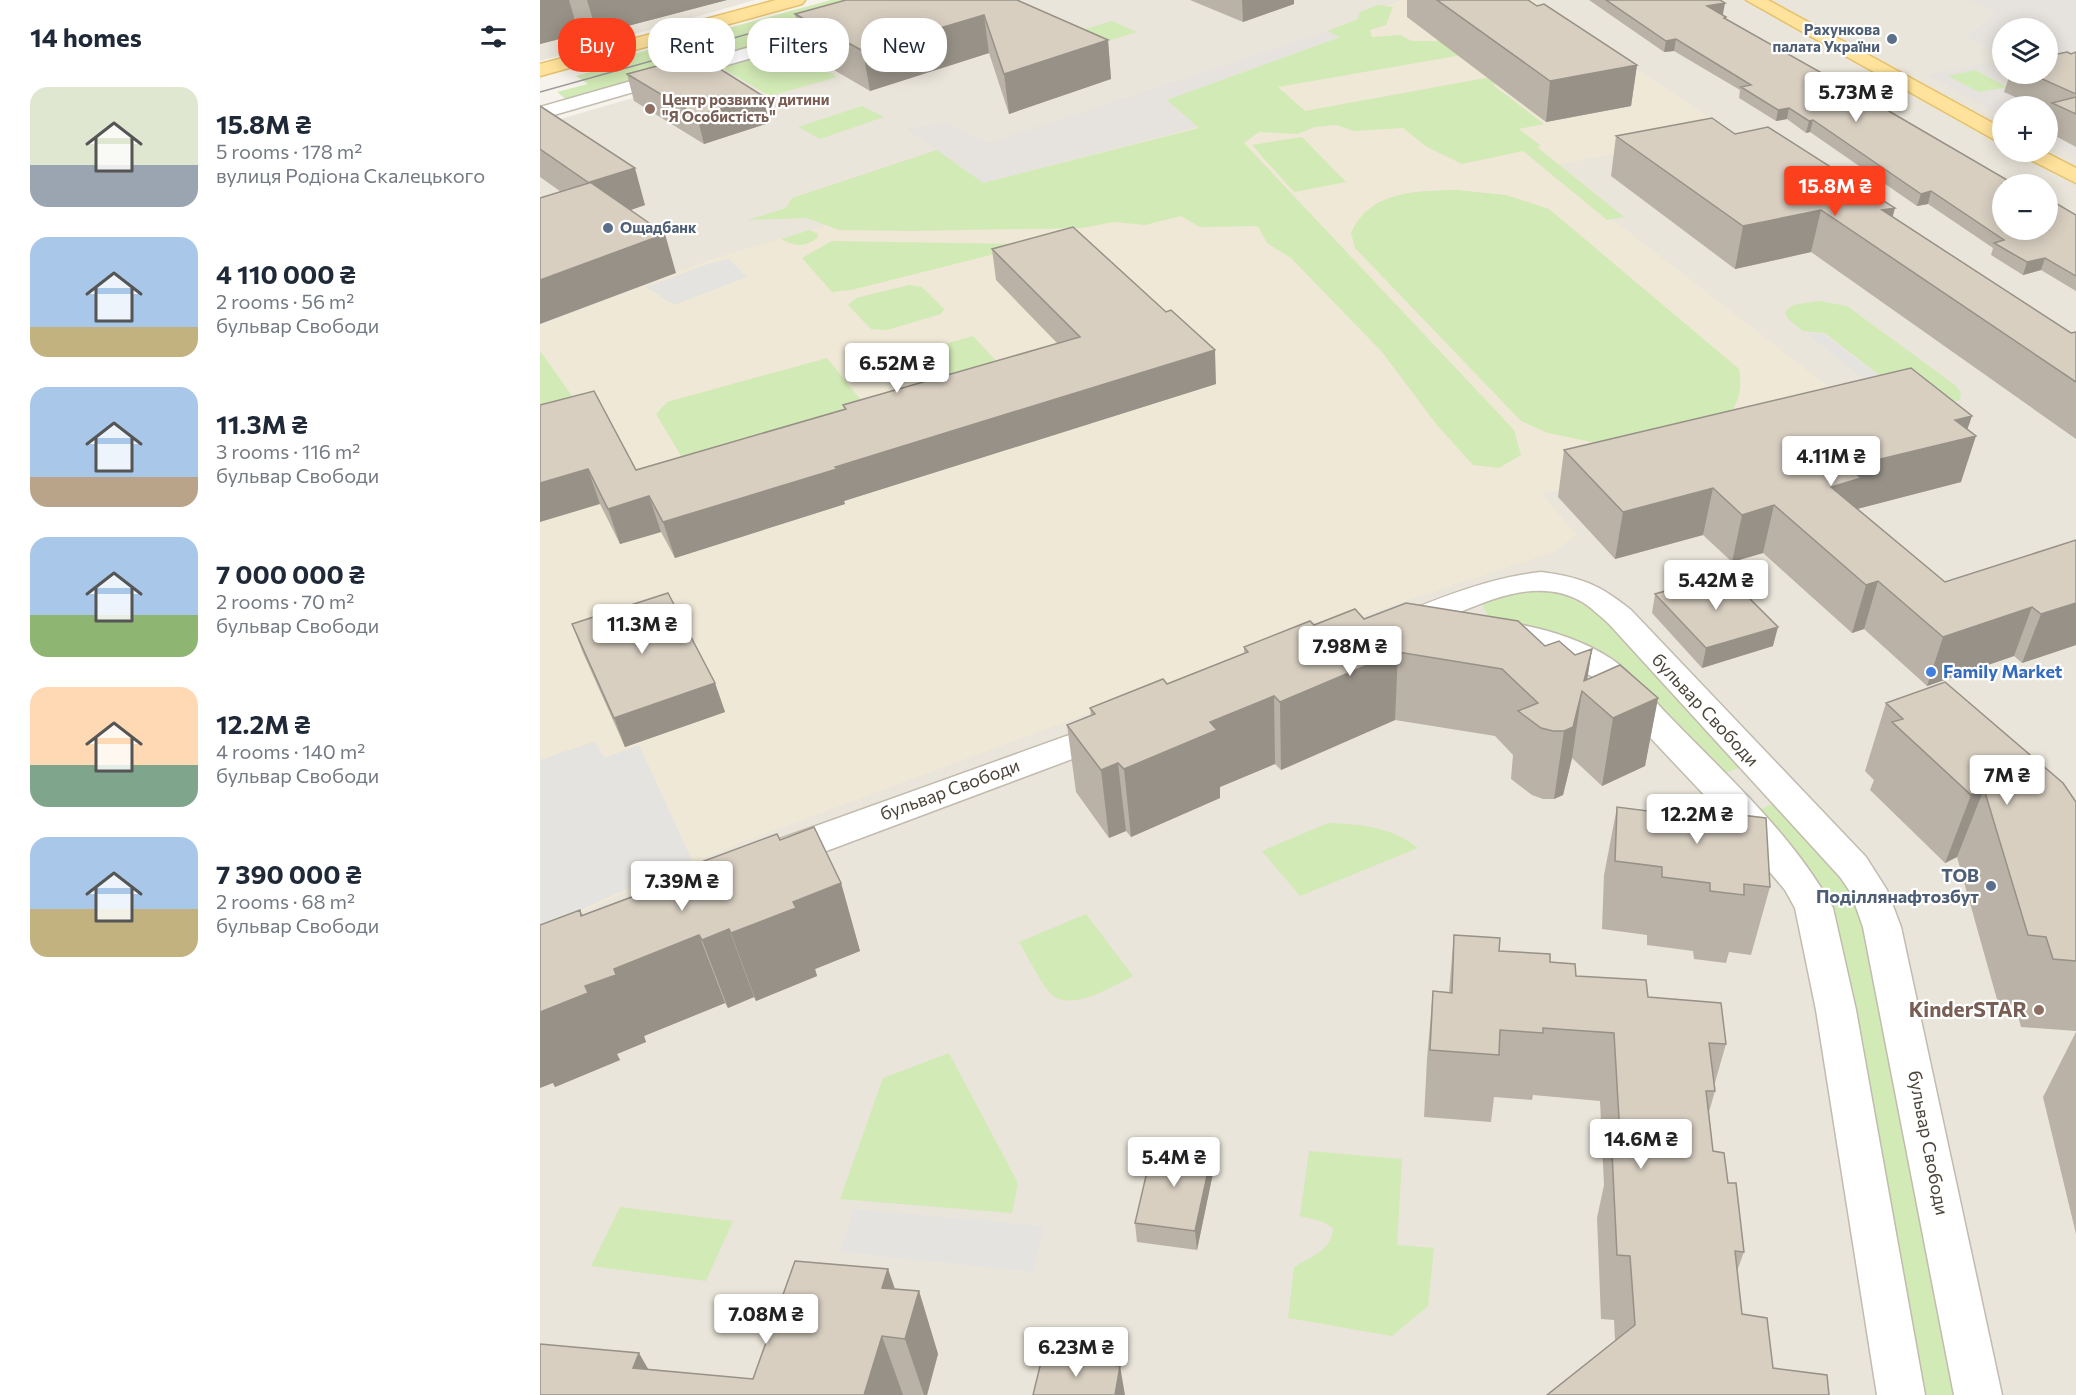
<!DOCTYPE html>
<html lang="en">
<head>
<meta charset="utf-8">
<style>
	body { margin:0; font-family:Commissioner,sans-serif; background:#f6f6f7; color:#1f2937; height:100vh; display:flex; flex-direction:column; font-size:22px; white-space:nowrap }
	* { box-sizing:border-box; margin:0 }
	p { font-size:20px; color:#747a83 }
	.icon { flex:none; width:33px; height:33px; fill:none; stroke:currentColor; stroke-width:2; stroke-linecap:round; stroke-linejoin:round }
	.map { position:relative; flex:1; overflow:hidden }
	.drawer { display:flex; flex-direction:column; background:#fff; width:540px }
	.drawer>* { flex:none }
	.top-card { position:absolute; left:18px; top:18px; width:570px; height:54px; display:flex; gap:12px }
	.buttons { position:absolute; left:1452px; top:18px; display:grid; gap:12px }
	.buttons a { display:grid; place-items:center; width:66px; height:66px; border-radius:50%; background:#fff; box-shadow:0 3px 15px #0003; font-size:30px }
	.price { position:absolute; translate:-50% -51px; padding:0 14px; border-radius:6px; background:#fff; color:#222; font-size:20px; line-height:39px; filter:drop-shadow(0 2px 3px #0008) }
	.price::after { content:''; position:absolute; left:50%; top:36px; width:18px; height:14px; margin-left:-9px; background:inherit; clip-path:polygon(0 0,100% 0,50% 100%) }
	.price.on { background:#fc3f1d; color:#fff }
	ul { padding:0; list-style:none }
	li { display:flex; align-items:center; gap:18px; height:150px; padding:0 30px }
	li span { display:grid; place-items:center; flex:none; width:168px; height:120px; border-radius:18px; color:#555 }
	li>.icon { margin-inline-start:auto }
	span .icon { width:72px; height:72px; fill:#fffc; stroke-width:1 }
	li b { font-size:26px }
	h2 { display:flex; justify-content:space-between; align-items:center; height:72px; padding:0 30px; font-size:26px }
	.chip { padding:0 21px; border-radius:24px; background:#fff; box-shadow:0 3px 15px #0003; font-size:21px; line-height:54px }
	.chip.on { background:#fc3f1d; color:#fff }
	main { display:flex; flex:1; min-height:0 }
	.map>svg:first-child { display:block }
</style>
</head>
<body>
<main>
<section class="drawer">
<h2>14 homes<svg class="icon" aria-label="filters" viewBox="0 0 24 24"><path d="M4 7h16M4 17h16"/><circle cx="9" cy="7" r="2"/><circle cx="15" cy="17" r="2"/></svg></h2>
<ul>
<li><span style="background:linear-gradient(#dfe7d0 65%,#9aa5b1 0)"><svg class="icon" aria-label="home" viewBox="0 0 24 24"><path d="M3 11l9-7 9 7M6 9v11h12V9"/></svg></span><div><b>15.8M ₴</b><p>5 rooms · 178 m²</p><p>вулиця Родіона Скалецького</p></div></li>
<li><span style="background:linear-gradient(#a9c7e8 75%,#c2b280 0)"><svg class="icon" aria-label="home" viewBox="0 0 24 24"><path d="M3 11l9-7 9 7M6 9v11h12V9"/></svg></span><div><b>4 110 000 ₴</b><p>2 rooms · 56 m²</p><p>бульвар Свободи</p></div></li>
<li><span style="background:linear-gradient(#a9c7e8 75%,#b9a48a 0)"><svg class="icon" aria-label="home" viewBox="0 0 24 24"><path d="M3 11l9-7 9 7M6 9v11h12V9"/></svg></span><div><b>11.3M ₴</b><p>3 rooms · 116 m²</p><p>бульвар Свободи</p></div></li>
<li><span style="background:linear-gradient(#a9c7e8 65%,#8fb573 0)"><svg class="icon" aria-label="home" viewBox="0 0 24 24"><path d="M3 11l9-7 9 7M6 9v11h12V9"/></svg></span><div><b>7 000 000 ₴</b><p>2 rooms · 70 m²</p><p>бульвар Свободи</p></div></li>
<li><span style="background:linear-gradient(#ffd9b3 65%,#7fa58c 0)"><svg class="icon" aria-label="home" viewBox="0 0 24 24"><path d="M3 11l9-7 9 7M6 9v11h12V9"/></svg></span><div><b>12.2M ₴</b><p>4 rooms · 140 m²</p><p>бульвар Свободи</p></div></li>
<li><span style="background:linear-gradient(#a9c7e8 60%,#c2b280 0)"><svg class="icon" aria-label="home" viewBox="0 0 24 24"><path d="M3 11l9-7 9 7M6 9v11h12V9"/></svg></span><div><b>7 390 000 ₴</b><p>2 rooms · 68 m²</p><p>бульвар Свободи</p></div></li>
</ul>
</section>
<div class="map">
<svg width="1536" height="1395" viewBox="0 0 1536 1395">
	<rect width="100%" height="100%" fill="#f6f3ec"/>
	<path fill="#eae5da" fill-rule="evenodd" d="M0 0H215L0 61Z
		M429 0H1536V1395H0V125ZM1462 28H1508V74H1462ZM1462 106H1508V152H1462ZM1462 184H1508V230H1462Z"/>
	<path fill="#e6e2dd" d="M1430 0H1536V156L1508 141V106H1462V116L1387 75 1462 60V74H1508V28H1462V55L1426 37 1456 12Z
		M787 31 801 36 628 100 659 127 443 183 367 129 405 123 448 143Z"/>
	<path fill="#efe8d6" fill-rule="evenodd" d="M863 0H993L1191 132 1005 167 1326 416 1002 494 1036 535 1014 552 724 648 197 844 0 930V325L172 259 336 211 658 127 627 100 800 37 787 31 822 19 831 11ZM712 184 971 462 929 423Z"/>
	<path fill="#d2eab5" d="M291 0H377L27 100 17 92 48 84 36 76 92 60 86 56Z
		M838 5 853 7 846 25 830 30 832 37 860 35 872 41H913L945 51 738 87 765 111 951 77 960 83 953 85 1004 124 979 129 1001 146 997 147 1084 217 1067 220 983 151 922 164 887 147 863 128 814 131 796 125 775 127 757 134 719 132 704 143 974 430 981 455 959 468 933 465 897 425 842 352 751 258 727 243 718 226 660 227 641 216 605 225 574 222 542 228 371 231 299 230 267 218 208 220 246 208 252 198 397 150 443 183 659 128 627 100 800 37 787 31 818 19 820 12Z
		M572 21 597 32 523 55 499 43Z
		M249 47 297 77 230 96 180 67Z
		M1435 70 1467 87 1439 92 1408 76Z
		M322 106 344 117 280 139 258 127Z
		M762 137 806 182 754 192 712 145Z
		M916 190 966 195 1009 209 1199 369C1202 387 1200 400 1189 415L1066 445 1008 433 981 421 815 248 811 233C830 191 874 191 916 190Z
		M270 230 278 234 277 238C265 248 253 246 241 239Z
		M292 241 478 244 490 245 311 290 292 292 262 258Z
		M369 285 382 287 404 309 401 314 347 330 331 329 308 305 316 298Z
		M1279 301 1307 306 1415 385 1421 393 1420 400 1407 404 1357 389 1285 333 1263 331 1248 319 1245 312 1253 305Z
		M433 336 477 383 399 407 359 362 366 355Z
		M0 351 40 407 0 418Z
		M287 358 341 425 156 481 116 414 127 402Z
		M1031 586 1214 763 1170 778 1078 682 958 624C947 616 939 607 945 593Z
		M1248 798 1313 867 1438 1395H1361L1277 916 1203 816Z
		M788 823C820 824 853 827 878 848L760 896 722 851Z
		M546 914 593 976C573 986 531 1013 511 994 498 980 489 958 479 942Z
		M409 1053 478 1183 472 1213 300 1199 343 1078Z
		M769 1151 862 1159 857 1245 894 1248 888 1306 852 1336 748 1318 754 1267C771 1257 792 1250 793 1228L783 1222 760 1216Z
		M80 1207 193 1221 166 1281 51 1266Z"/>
	<path fill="#e5e3e0" d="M189 259 207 277 134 305 106 287 171 263Z
		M1266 333 1284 334 1346 382 1325 380Z
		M55 741 64 758 99 745 152 860 0 928V760Z
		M314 1209 503 1226 494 1272 300 1252Z"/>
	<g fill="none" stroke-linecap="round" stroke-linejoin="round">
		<g stroke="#c2bbae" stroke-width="3">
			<path id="minor" d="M374 0H402L399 4 0 119V107Z
				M1001 572C1041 577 1060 585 1091 610L1326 857 1347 890 1361 927 1462 1395H1414L1323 927 1311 893 1300 877 1069 624C1061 617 1053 609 1044 603 986 567 917 620 861 635L850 632 845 625 850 618C900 598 948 578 1001 572Z
				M953 620C994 626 1038 636 1073 660 1094 675 1113 700 1131 718 1188 777 1254 836 1293 908L1316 1010 1385 1395H1337L1276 1010 1255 908 1245 890 1171 802 1053 677 1000 650 942 637 937 630 942 623Z
				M571 720 583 724 588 732 583 740 249 865 236 869 223 865 218 855 223 845Z"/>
		</g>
		<g stroke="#e6c16a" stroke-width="3">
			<path id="major" d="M236 0H265L262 4 0 76V64Z
				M1206 0H1228L1462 128V142L1455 140Z
				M1480 152H1505L1536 168V183L1483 156Z"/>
		</g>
		<use href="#minor" fill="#fff" fill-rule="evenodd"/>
		<use href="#major" fill="#ffe39c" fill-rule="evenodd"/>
		<path stroke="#9a9a9a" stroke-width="1.5" d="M0 92 272 16"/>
	</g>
	<path fill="#bab2a6" d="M0 0H187L57 34H39L0 44Z
		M477 0 568 40 571 79 469 114 449 53 330 91 263 52 255 14Z
		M650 0H754V4L703 22Z
		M867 0H988L1097 65 1091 106 1006 122 867 17Z
		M1049 0H1180L1183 14H1181L1186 17V19L1294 80 1340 102 1339 106 1462 230 1536 215V291L1501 270 1483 275 1451 255 1453 248 1388 204 1377 206 1270 132 1266 133 1247 119 1236 121 1199 98 1200 90 1134 51 1124 52Z
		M1536 52V147L1508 132V118L1509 113 1508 112V106H1495L1464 92 1470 74H1508L1531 54Z
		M87 74 223 96 229 123 164 144 94 101Z
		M0 106 105 205 90 210 136 273 0 177Z
		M1195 134 1352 217 1531 333 1536 332V439L1271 252 1195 269 1071 176 1076 136Z
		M452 249 676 384 304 501 305 504 135 558 121 532 80 544 60 504 0 405 96 470 304 409 303 405 517 343 456 280Z
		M1427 429 1421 482 1317 509 1405 582 1536 540V645L1482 663 1474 656 1387 686 1324 629 1312 633 1223 553 1192 562 1163 535 1075 559 1018 497 1024 450Z
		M1115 594 1233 646 1162 668 1112 613Z
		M824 619 1005 646 1035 655 1052 649 1047 680 1118 698 1105 766 1062 786 1032 758 1023 795 1014 799H1003L992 795 971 779 973 755 955 736 855 720 741 770 735 764 680 787V798L591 837 586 831 569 838 536 792 527 725 551 715 550 708 627 684 704 653V647L774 625Z
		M32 624 175 683 185 712 85 747 43 653Z
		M1346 703 1536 802V1031L1481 1027 1475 1005 1458 1003 1417 857 1405 863 1330 790 1334 780 1325 771Z
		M1165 801 1193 814 1230 887 1211 955 1189 952 1186 963 1154 959 1153 951 1107 945V935L1062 929 1064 875 1077 807 1122 812 1123 808 1162 812Z
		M240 840 301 883 320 951 275 969 277 976 216 1001 214 997 188 1008 185 1003 104 1036 106 1042 77 1054 80 1060 15 1087 13 1083 42 915Z
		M914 935 959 951 1010 962 1036 976 1108 997 1186 1044 1174 1086 1175 1091 1169 1112 1173 1151 1188 1183 1204 1252 1197 1271 1202 1314 1233 1368 1075 1340 1074 1320 1061 1319 1057 1218 1064 1185 1060 1101 993 1095 992 1100 954 1097 951 1122 884 1117 887 1059 893 991 909 992Z
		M1536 1032V1234L1503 1097Z
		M672 1153 673 1173 657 1250 597 1242 595 1223Z
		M348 1269 355 1289 379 1291 398 1354 387 1395H0L108 1369 213 1379Z"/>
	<path fill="#979187" d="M0 0H29L39 34 0 44Z
		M47 0H187L57 34Z
		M702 0H754V4L703 22Z
		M1185 3 1183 14 1165 17 1167 6Z
		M444 15 449 53 330 91 323 51Z
		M1136 39 1134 51 1124 52 1126 41Z
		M568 40 571 79 469 114 464 74Z
		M1097 65 1091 106 1006 122 1010 81Z
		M223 96 229 123 164 144 157 116Z
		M1249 108 1247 119 1236 121 1238 110Z
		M1273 120 1270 132 1266 133 1269 121Z
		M95 168 105 205 62 220 50 182Z
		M1391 191 1388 204 1377 206 1381 194Z
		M1355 208 1344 250 1342 210Z
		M1281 210 1271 252 1195 269 1203 226Z
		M125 234 136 273 0 324V280Z
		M1505 258 1501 270 1483 275 1487 262Z
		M675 350 676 384 304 501 305 504 135 558 123 522 295 467Z
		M1432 416 1424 439 1436 436 1421 482 1313 510 1291 487 1308 467 1415 420Z
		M48 469 60 504 0 522V483Z
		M1173 488 1163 535 1075 559 1083 512Z
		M109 496 121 532 80 544 68 509Z
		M1234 505 1223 553 1192 562 1202 515Z
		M1338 581 1324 629 1312 633 1326 585Z
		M1536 603V645L1482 663 1501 614Z
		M1492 607 1474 656 1387 686 1403 637Z
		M1238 627 1233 646 1162 668 1166 648Z
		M1052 649 1045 693 1044 681Z
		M858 652 855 720 741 770 740 702Z
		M175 683 185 712 85 747 74 718Z
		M1042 691 1032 758 1023 795 1014 799 1024 731Z
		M734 696 735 764 680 787V798L591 837 584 769 670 722Z
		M1118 698 1105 766 1062 786 1073 718Z
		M578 763 586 831 569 838 561 770Z
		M1444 789 1417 857 1405 863 1431 795Z
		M301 883 320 951 275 969 277 976 216 1001 191 933 253 902Z
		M40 910 70 977 74 969 159 935 185 1003 104 1036 106 1042 77 1054 80 1060 15 1087 13 1083 0 1088V1012L45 986 41 916Z
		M189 929 214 997 188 1008 162 940Z
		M672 1153 673 1173 657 1250 655 1231Z
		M348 1269 368 1328 379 1291 398 1354 387 1395H384L365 1339 342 1288Z
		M342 1336 363 1395H324Z
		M99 1353 123 1395 93 1368Z
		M580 1366 585 1395H575Z"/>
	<path fill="#d8cfc1" stroke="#979187" stroke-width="1.5" d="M306 0H477L568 40 464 74 444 15 323 51 255 14Z
		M897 0H988L997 6 1004 4 1097 65 1010 81Z
		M1066 0H1180L1185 3 1167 6 1186 17 1184 18 1294 80 1301 78 1340 102 1335 103 1474 184H1462V230H1508V203L1514 202 1536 215V276L1505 258 1487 262 1454 243 1464 240 1391 191 1381 194 1273 120 1269 121 1249 108 1238 110 1201 87 1211 85 1136 39 1126 41Z
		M1527 52 1531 54 1536 52V94L1491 74H1508V56Z
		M158 55 223 96 157 116 87 74Z
		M1536 97V114L1512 103Z
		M0 106 95 168 50 182 125 234 0 280V198L49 183 0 149Z
		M1172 118 1195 134 1228 127 1355 208 1342 210 1531 333 1536 332V382L1281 210 1203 226 1076 136Z
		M533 227 626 312 631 310 675 350 295 467 297 469 123 522 109 496 68 509 48 469 0 483V405L54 391 96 470 306 409 303 405 540 337 452 249Z
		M1371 368 1432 416 1415 420 1436 436 1308 467 1321 478 1291 487 1405 582 1536 540V603L1501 614 1492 607 1403 637 1338 581 1326 585 1234 505 1202 515 1173 488 1083 512 1024 450Z
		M1185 574 1238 627 1166 648 1115 594Z
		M128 593 175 683 74 718 32 624Z
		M866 603 978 621 1005 646 1019 641 1035 655 1052 649 1044 681 1080 665 1118 698 1073 718 1042 691 1033 727 1024 731H1013L1001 728 978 711 998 703 962 669 858 652 740 702 734 696 670 722 677 730 584 769 578 763 561 770 527 725 555 714 550 708 623 679 627 684 708 652 704 647 770 621 774 625 815 609 824 619Z
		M1405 682 1523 783 1536 802V961L1513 959 1506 937 1488 935 1444 789 1431 795 1352 722 1363 719 1346 703Z
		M1165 801 1193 804V814L1226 818 1230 887 1204 884V895L1170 891V883L1122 877V867L1075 861 1077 807 1123 813V808L1165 813Z
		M274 827 301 883 253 902 256 908 191 933 189 929 162 940 159 935 74 969 76 975 45 986 48 993 0 1012V925L40 910 41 916 151 875 148 867 237 834 240 840Z
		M914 935 960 938 959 951 1010 954V962L1035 964 1036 976 1106 980 1108 997 1181 1003 1186 1044 1169 1043 1175 1091H1166L1173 1151 1184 1153 1188 1183H1196L1204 1252 1195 1251 1202 1314 1227 1318 1233 1368 1287 1375 1289 1395H1007L1095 1325 1090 1256 1077 1255 1072 1152 1081 1153 1074 1033 1003 1028V1033L960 1030 959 1055 890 1050 893 991 912 993Z
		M613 1146 672 1153 655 1231 595 1223Z
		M255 1261 348 1269 342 1288 379 1291 365 1339 342 1336 324 1395H0V1344L99 1353 93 1368 213 1379Z
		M502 1358 580 1366 575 1395H493Z"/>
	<g fill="#5c6f8a" stroke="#fff" stroke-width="2">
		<circle cx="1352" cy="39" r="6"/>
		<circle cx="68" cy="228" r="6"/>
		<circle cx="1451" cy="886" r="6"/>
	</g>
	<g fill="#8d6e63" stroke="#fff" stroke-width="2">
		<circle cx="110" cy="109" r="6"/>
		<circle cx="1499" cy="1010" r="6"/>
	</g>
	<circle fill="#3f7fe0" stroke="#fff" stroke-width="2" cx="1391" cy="672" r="6"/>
	<g text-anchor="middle" stroke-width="4.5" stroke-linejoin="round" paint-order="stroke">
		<g font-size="15" font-weight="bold" fill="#4e5e75" stroke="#fff" text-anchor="end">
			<text x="1340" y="35">Рахункова<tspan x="1340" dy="17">палата України</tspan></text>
			<text x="80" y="233" text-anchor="start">Ощадбанк</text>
		</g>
		<g font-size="15" font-weight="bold" fill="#785e54" stroke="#fff" text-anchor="start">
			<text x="122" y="105">Центр розвитку дитини<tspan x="122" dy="17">"Я Особистість"</tspan></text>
		</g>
		<g font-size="18" font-weight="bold" fill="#366cbe" stroke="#fff" text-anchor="start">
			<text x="1403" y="678">Family Market</text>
		</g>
		<g font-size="18" fill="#4b4439" stroke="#fff">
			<text transform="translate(1165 710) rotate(47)" y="6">бульвар Свободи</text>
			<text transform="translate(410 790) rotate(-20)" y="6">бульвар Свободи</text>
			<text transform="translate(1388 1143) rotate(79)" y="6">бульвар Свободи</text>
		</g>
		<g font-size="18" font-weight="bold" fill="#4e5e75" stroke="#fff" text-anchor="end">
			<text x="1439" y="882">ТОВ<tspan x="1439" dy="21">Поділлянафтозбут</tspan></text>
		</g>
		<g font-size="21" font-weight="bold" fill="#785e54" stroke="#fff" text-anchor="end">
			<text x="1487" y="1017">KinderSTAR</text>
		</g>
	</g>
</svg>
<div class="buttons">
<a><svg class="icon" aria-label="layers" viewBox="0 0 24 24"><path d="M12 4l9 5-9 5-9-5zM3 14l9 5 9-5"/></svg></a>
<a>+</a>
<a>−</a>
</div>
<b class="price" style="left:1316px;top:123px">5.73M ₴</b>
<b class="price on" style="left:1295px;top:217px">15.8M ₴</b>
<b class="price" style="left:357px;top:394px">6.52M ₴</b>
<b class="price" style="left:1291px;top:487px">4.11M ₴</b>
<b class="price" style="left:1176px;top:611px">5.42M ₴</b>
<b class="price" style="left:102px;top:655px">11.3M ₴</b>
<b class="price" style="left:810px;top:677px">7.98M ₴</b>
<b class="price" style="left:1467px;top:806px">7M ₴</b>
<b class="price" style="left:1157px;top:845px">12.2M ₴</b>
<b class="price" style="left:142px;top:912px">7.39M ₴</b>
<b class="price" style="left:1101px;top:1170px">14.6M ₴</b>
<b class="price" style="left:634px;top:1188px">5.4M ₴</b>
<b class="price" style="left:226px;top:1345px">7.08M ₴</b>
<b class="price" style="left:536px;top:1378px">6.23M ₴</b>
<div class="top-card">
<a class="chip on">Buy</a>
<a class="chip">Rent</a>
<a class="chip">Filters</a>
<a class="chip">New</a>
</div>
</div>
</main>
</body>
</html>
